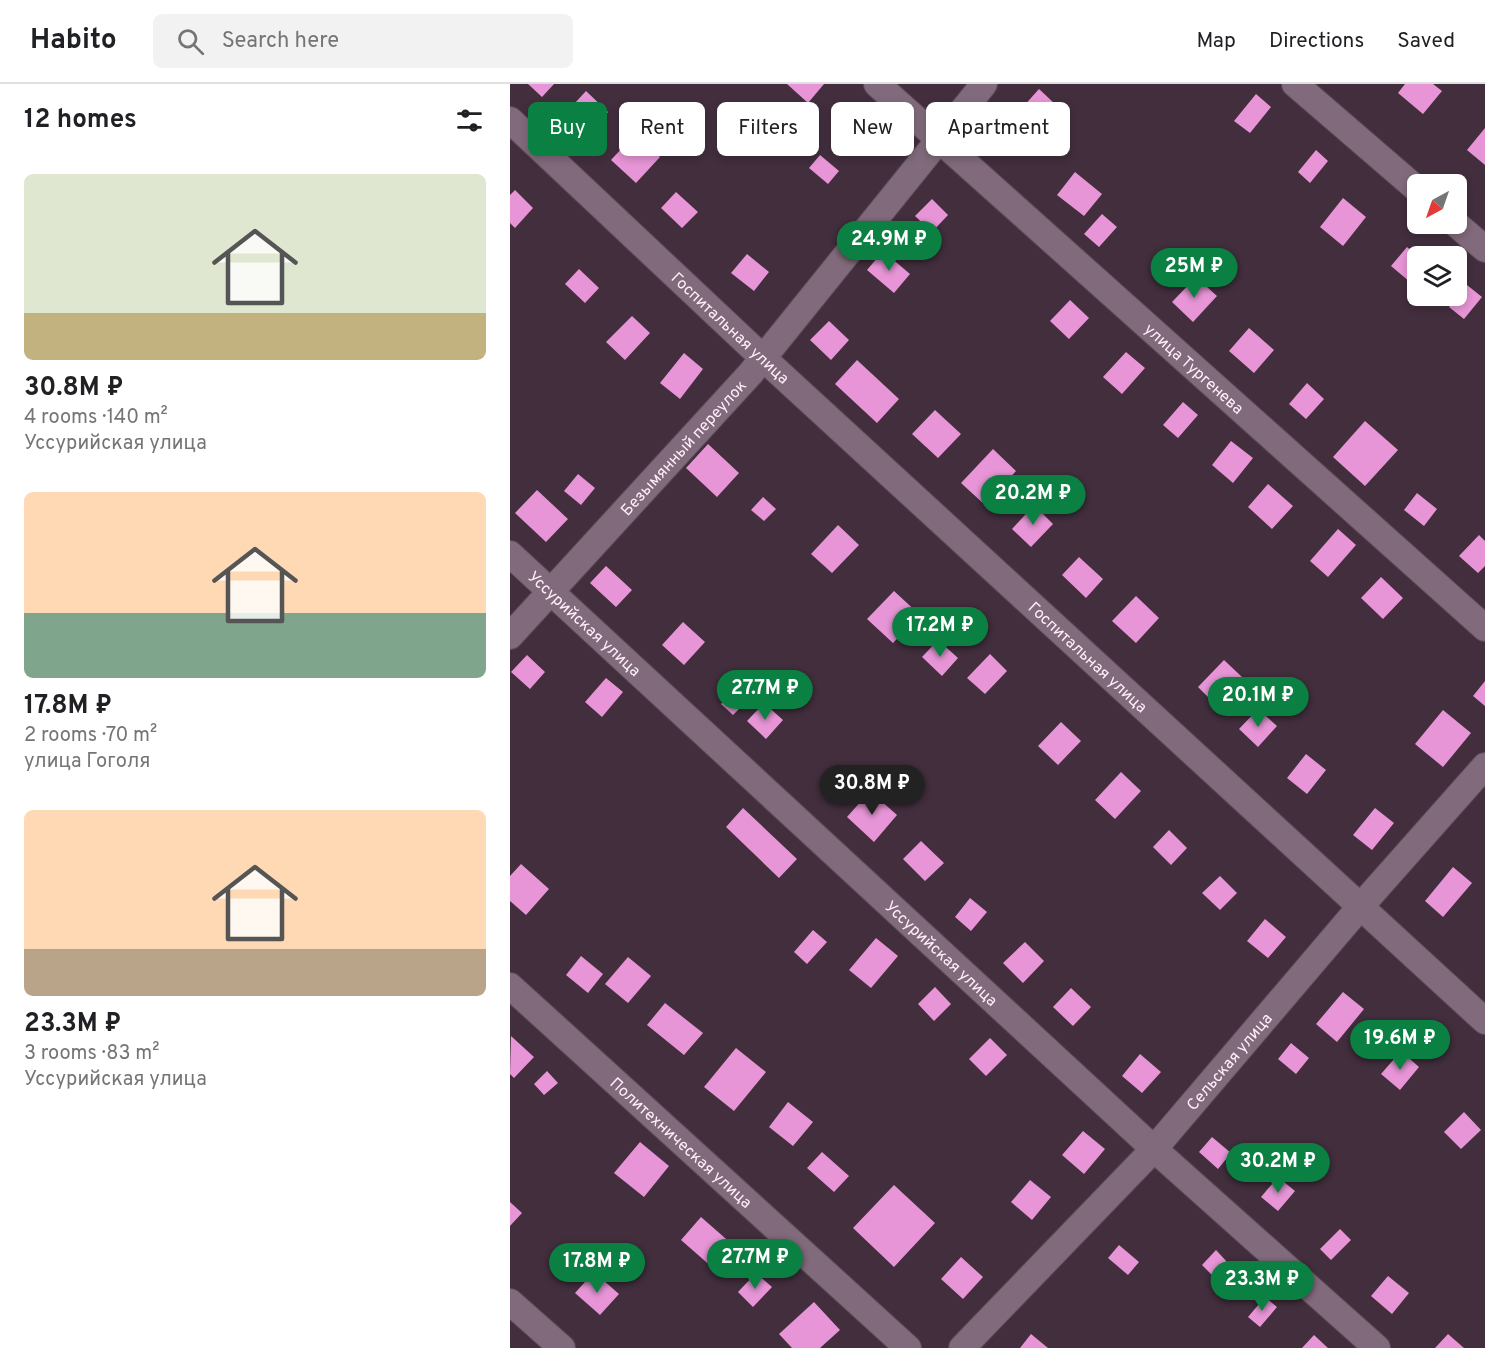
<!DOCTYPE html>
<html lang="en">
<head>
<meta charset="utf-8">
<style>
	body { margin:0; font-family:Overpass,sans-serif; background:#f2f2f2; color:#202124; height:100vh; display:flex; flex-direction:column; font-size:22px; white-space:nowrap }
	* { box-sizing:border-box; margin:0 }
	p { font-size:20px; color:#757577 }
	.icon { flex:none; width:33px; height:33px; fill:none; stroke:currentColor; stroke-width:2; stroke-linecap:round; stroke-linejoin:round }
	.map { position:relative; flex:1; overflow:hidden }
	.sheet { display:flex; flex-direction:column; background:#fff; width:510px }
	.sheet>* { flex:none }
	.guide { position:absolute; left:18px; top:18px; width:570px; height:54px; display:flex; gap:12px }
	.needle { width:39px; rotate:220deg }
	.controls { position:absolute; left:897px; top:90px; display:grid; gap:12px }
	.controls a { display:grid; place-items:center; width:60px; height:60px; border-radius:9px; background:#fff; box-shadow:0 3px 9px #0003; font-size:30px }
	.price { position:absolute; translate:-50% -51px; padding:0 14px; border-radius:21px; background:#0b8043; color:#fff; font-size:20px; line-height:39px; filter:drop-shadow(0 2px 3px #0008) }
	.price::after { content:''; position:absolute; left:50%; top:36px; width:18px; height:14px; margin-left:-9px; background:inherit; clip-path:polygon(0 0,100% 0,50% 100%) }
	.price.current { background:#222; color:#fff }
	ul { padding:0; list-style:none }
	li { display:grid; align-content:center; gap:12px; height:318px; padding:0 24px }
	li span { display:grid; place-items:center; height:186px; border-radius:9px; color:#555 }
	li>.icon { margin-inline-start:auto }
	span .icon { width:108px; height:108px; fill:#fffc; stroke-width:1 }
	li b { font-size:26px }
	h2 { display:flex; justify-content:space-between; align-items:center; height:72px; padding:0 24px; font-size:26px }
	.tag { padding:0 21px; border-radius:9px; background:#fff; box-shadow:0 3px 9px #0003; font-size:21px; line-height:54px }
	.tag.current { background:#0b8043; color:#fff }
	header { display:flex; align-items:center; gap:36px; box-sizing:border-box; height:84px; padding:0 30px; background:#fff; border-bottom:2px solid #e0e0e0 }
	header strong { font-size:28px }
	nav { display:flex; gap:33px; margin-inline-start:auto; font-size:21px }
	.search { width:420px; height:54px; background:#f2f2f2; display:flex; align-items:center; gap:15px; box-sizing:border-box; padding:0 21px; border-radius:9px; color:#757577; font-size:22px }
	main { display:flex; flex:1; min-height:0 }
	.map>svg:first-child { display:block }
</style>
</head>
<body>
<header>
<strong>Habito</strong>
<div class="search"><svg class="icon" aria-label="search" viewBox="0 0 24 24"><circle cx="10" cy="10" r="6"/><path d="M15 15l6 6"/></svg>Search here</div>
<nav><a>Map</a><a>Directions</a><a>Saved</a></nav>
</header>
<main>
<section class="sheet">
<h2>12 homes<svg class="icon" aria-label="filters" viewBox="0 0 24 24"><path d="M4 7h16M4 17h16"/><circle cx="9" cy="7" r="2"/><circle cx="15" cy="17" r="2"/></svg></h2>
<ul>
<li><span style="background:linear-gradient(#dfe7d0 75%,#c2b280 0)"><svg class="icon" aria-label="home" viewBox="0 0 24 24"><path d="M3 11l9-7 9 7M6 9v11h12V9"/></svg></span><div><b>30.8M ₽</b><p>4 rooms · 140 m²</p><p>Уссурийская улица</p></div></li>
<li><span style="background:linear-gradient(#ffd9b3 65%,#7fa58c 0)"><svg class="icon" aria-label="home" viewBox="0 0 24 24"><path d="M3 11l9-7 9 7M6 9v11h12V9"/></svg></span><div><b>17.8M ₽</b><p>2 rooms · 70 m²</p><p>улица Гоголя</p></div></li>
<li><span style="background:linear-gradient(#ffd9b3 75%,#b9a48a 0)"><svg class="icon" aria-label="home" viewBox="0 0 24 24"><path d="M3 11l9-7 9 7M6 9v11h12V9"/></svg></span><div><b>23.3M ₽</b><p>3 rooms · 83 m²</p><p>Уссурийская улица</p></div></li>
</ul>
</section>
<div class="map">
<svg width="975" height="1264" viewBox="0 0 975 1264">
	<rect width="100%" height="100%" fill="#422e3d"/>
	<path fill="#e795d6" d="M18 0H44L32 13Z
		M277 0H314L298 19Z
		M895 0H923L932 7 913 30 888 9Z
		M529 5 560 34 526 71 495 43Z
		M76 7 98 28 75 53 53 32Z
		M746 10 761 23 740 49 724 37Z
		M359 35 380 52 365 71 344 54Z
		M975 44V81L957 66Z
		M125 50 150 73 126 99 101 76Z
		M806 66 818 77 800 99 788 88Z
		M310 71 329 87 318 100 299 84Z
		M565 88 592 110 574 132 547 111Z
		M5 106 23 124 5 144 0 139V111Z
		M166 108 188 128 172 144 151 124Z
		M833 114 856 133 833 162 810 143Z
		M422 115 438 131 422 148 405 132Z
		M592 130 607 143 589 163 574 150Z
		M897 163 908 172V189L900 198 881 182Z
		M373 167 400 190 384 209 357 186Z
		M237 170 259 188 244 207 221 189Z
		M69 185 89 204 75 219 55 200Z
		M686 193 707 212 683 238 662 218Z
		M957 201 972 213 954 235 939 223Z
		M560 216 579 234 559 255 540 237Z
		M122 232 140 249 115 276 96 258Z
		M319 237 339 256 321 276 300 256Z
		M739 244 764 266 744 289 719 267Z
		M616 268 635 284 612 310 593 293Z
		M174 269 193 285 170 315 150 299Z
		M347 276 389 315 367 339 325 300Z
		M797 299 814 315 796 335 779 320Z
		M673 318 688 331 668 354 653 341Z
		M425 326 451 350 428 374 402 350Z
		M855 337 888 366 855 402 823 373Z
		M721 357 743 374 723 399 702 381Z
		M198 360 229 389 207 413 176 384Z
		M483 365 506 387 475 421 451 399Z
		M68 390 85 404 71 421 54 407Z
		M758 400 783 422 762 445 738 423Z
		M27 406 58 435 36 458 5 429Z
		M907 409 927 425 914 442 894 426Z
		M253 413 266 425 254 437 241 426Z
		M524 421 543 440 521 463 502 445Z
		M328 441 349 461 322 489 301 470Z
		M828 445 846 461 818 493 800 477Z
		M969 451 975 457V482L968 489 949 472Z
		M569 473 593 495 576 514 552 491Z
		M96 482 122 506 106 523 80 499Z
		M871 493 893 514 873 535 851 514Z
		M384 507 410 531 383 559 357 535Z
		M626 512 649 534 626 559 602 537Z
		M173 538 195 558 174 581 152 561Z
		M428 556 448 574 432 592 412 573Z
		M480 570 497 587 475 610 457 594Z
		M17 571 35 588 20 605 1 588Z
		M714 576 732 593 706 621 688 603Z
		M96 594 113 608 92 633 75 618Z
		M235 594 248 606 223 631 211 620Z
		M975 597V622L963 612Z
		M254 619 273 636 256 655 237 637Z
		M748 625 767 642 748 663 729 645Z
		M933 626 961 649 933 683 905 660Z
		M551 638 571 657 548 681 528 662Z
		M796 670 816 686 797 710 777 694Z
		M611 688 631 707 605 735 585 716Z
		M360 707 387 731 364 758 337 733Z
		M233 724 287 775 269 794 216 743Z
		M865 724 884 739 862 766 843 751Z
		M659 746 677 764 661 781 643 763Z
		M411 757 434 779 415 797 393 775Z
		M11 780 39 805 16 831 0 817V792Z
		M943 783 962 799 933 833 915 817Z
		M710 792 727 809 710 826 692 809Z
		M460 814 477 828 461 847 445 833Z
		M755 835 776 853 758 874 737 857Z
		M303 846 317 858 297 880 284 868Z
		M366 854 388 872 361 904 339 886Z
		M515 858 534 877 513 899 493 879Z
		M71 872 93 890 78 909 56 891Z
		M118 873 141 892 118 919 95 900Z
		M425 903 441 920 424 937 408 920Z
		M561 904 581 923 563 942 543 923Z
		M833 908 854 925 827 958 806 940Z
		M155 919 193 949 174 971 137 941Z
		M1 952 24 973 4 994 0 990Z
		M480 954 497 971 476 992 459 975Z
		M781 959 799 974 786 990 768 975Z
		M226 964 256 988 224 1027 194 1003Z
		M891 967 909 983 890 1006 871 990Z
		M630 970 651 988 632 1009 612 992Z
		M37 987 48 999 34 1011 24 1000Z
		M278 1018 303 1038 283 1062 259 1043Z
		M954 1028 971 1046 951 1065 934 1048Z
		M573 1047 595 1065 574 1090 552 1071Z
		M702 1053 721 1069 708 1085 689 1068Z
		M130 1058 159 1082 134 1113 104 1089Z
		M312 1068 339 1092 324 1108 297 1084Z
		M768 1093 785 1107 768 1127 751 1113Z
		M520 1096 541 1113 522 1136 501 1118Z
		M384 1101 425 1139 384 1183 343 1144Z
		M0 1118 12 1129 0 1142Z
		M191 1133 223 1161 203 1184 171 1156Z
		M830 1145 841 1156 821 1176 810 1165Z
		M609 1161 629 1178 618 1191 598 1174Z
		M706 1166 718 1179 704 1193 692 1181Z
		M451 1173 473 1193 453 1215 431 1195Z
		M84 1188 109 1210 90 1231 65 1209Z
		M246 1189 262 1203 243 1223 228 1208Z
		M878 1192 899 1209 882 1230 861 1212Z
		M755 1213 767 1223 750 1243 738 1233Z
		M304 1218 330 1246 310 1264H282L269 1250Z
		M521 1250 538 1264H510Z
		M938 1250 954 1264H925Z
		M804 1251 818 1264H792Z"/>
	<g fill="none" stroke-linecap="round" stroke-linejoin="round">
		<g stroke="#5b4a57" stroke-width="28">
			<g id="minor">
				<path id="s1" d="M367 0 975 544"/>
				<path d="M785 0 908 106"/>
				<path id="s2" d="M0 36 253 274 975 937"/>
				<path d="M946 140 975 165"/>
				<path id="s3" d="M0 470 644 1065 867 1264"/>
				<path id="s4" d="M0 552 241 289 474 0"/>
				<path id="s5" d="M0 902 398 1264"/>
				<path d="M0 1218 52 1264"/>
				<path id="s6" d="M452 1264 644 1065 850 823 975 682"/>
			</g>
		</g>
		<use href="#minor" stroke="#806a7b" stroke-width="26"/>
	</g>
	<g text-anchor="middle" stroke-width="6" stroke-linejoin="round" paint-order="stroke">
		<g font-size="16" fill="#fdeff9" stroke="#372433">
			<text dy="6" stroke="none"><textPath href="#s2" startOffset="303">Госпитальная улица</textPath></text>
			<text dy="6" stroke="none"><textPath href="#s1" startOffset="426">улица Тургенева</textPath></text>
			<text dy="6" stroke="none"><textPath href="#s4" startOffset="256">Безымянный переулок</textPath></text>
			<text dy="6" stroke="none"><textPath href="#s3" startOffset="102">Уссурийская улица</textPath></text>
			<text dy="6" stroke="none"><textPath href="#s2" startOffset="789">Госпитальная улица</textPath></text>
			<text dy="6" stroke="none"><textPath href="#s3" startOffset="588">Уссурийская улица</textPath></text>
			<text dy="6" stroke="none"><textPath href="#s6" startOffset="392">Сельская улица</textPath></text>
			<text dy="6" stroke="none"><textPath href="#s5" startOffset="232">Политехническая улица</textPath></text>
		</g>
	</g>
</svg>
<div class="controls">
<a><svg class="needle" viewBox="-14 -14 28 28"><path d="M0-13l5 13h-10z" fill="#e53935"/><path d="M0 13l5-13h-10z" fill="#757577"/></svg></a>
<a><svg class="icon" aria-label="layers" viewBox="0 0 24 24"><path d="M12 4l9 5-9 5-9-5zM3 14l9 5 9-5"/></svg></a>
</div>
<b class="price" style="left:379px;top:188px">24.9M ₽</b>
<b class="price" style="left:684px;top:215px">25M ₽</b>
<b class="price" style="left:523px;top:442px">20.2M ₽</b>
<b class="price" style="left:430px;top:574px">17.2M ₽</b>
<b class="price" style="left:255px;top:637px">27.7M ₽</b>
<b class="price" style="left:748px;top:644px">20.1M ₽</b>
<b class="price current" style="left:362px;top:732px">30.8M ₽</b>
<b class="price" style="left:890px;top:987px">19.6M ₽</b>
<b class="price" style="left:768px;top:1110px">30.2M ₽</b>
<b class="price" style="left:245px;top:1206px">27.7M ₽</b>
<b class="price" style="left:87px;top:1210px">17.8M ₽</b>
<b class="price" style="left:752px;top:1228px">23.3M ₽</b>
<div class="guide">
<a class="tag current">Buy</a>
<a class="tag">Rent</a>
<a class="tag">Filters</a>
<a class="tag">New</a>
<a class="tag">Apartment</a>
</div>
</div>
</main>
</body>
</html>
